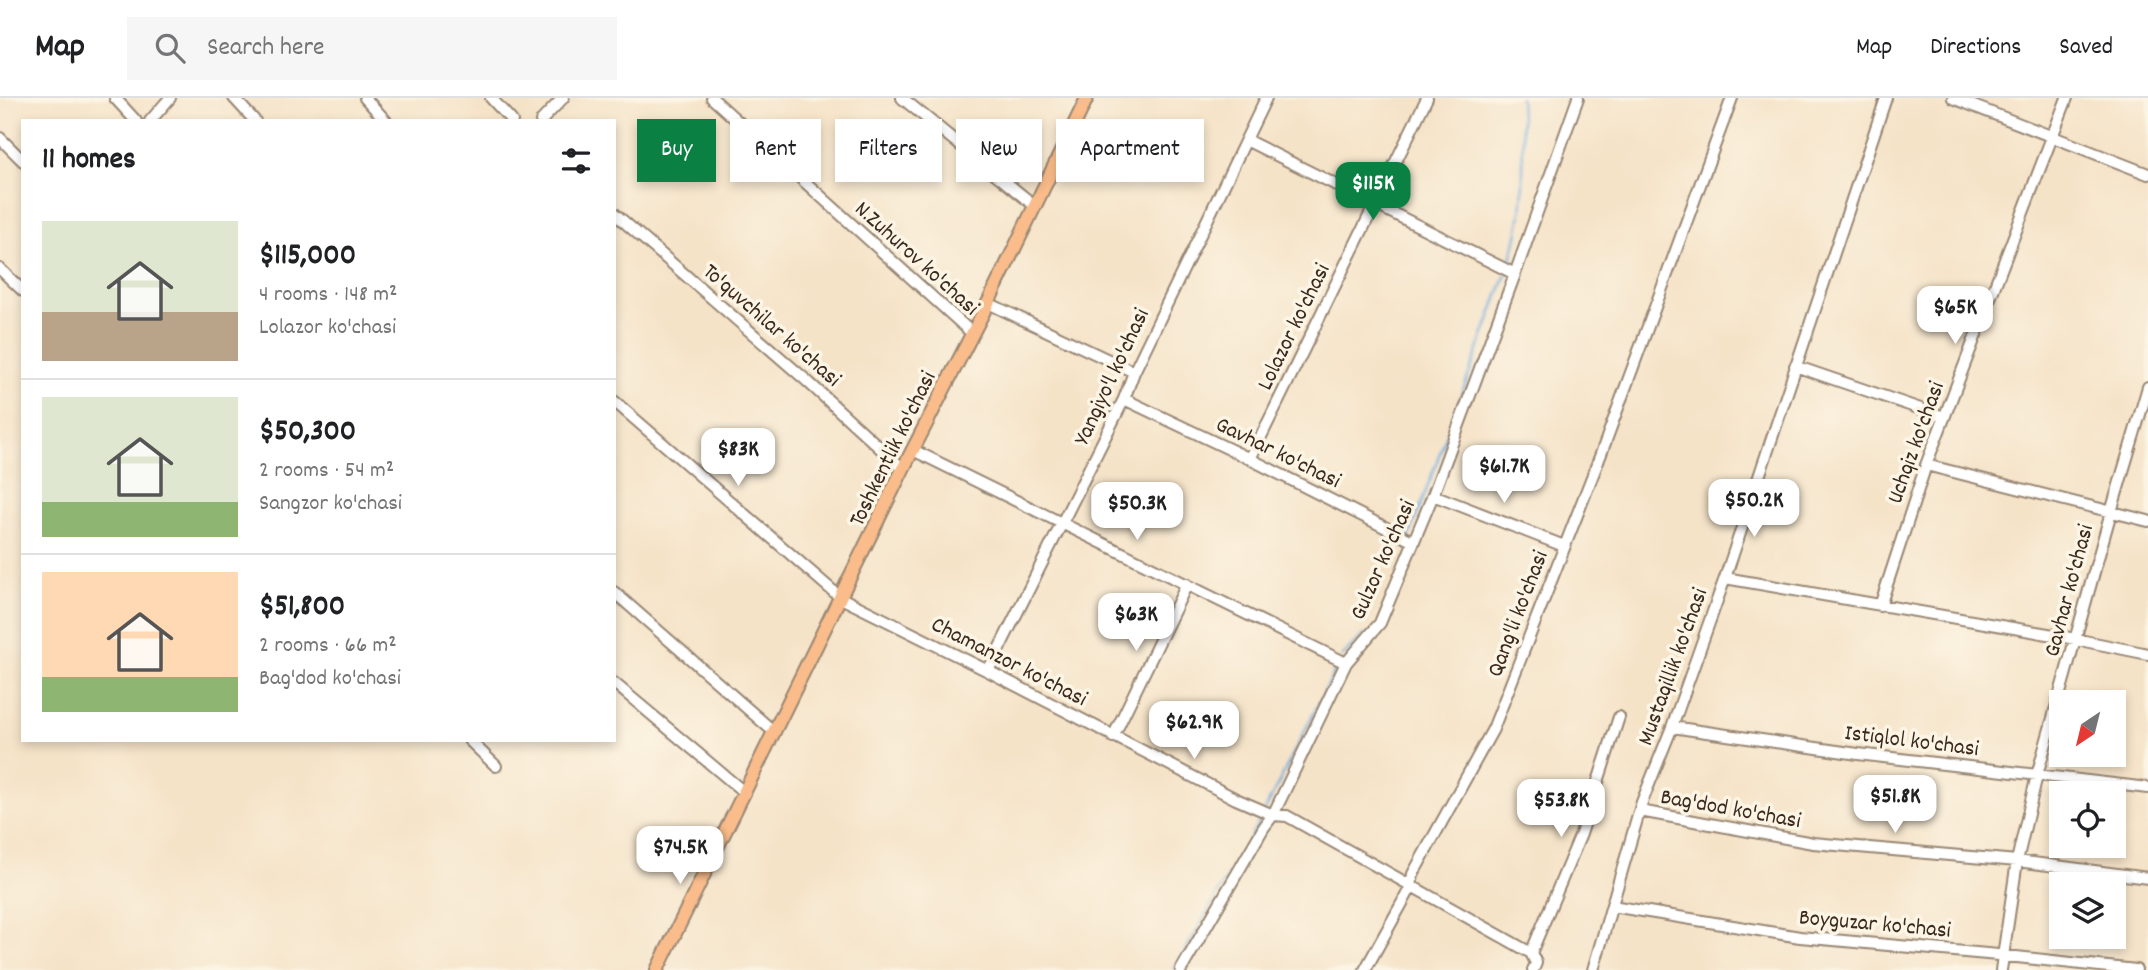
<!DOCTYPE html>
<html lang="en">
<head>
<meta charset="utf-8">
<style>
	body { margin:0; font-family:Dekko,sans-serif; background:#f6f6f6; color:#202124; height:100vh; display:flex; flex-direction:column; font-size:26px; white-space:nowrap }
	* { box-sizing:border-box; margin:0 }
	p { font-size:23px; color:#757577 }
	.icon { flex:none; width:38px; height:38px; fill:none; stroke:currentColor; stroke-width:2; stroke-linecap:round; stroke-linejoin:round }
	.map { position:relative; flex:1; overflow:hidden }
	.panel { position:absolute; left:21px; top:21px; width:595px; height:623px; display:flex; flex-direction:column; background:#fff; border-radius:0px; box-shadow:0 4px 10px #0003 }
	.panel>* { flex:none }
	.hud { position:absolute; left:637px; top:21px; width:665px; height:63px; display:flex; gap:14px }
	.needle { width:46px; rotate:215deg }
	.tools { position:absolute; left:2049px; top:592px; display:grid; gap:14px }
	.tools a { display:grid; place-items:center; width:77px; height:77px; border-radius:0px; background:#fff; box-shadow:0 4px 10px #0003; font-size:35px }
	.price { position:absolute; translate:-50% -60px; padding:0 16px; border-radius:14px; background:#fff; color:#222; font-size:23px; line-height:46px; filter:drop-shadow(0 2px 4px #0008) }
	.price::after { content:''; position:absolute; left:50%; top:42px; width:21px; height:16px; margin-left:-10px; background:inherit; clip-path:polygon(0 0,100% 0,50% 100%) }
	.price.selected { background:#0b8043; color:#fff }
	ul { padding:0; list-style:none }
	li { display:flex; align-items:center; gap:21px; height:175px; padding:0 21px }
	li+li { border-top:2px solid #e0e0e0 }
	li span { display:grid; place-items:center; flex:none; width:196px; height:140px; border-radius:0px; color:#555 }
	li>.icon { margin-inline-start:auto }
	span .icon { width:84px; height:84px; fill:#fffc; stroke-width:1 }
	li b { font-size:30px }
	h2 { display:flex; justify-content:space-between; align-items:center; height:84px; padding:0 21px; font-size:30px }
	.tag { padding:0 24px; border-radius:0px; background:#fff; box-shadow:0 4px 10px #0003; font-size:24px; line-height:63px }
	.tag.selected { background:#0b8043; color:#fff }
	header { display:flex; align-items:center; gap:42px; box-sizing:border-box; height:98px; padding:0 35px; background:#fff; border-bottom:2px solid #e0e0e0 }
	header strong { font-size:33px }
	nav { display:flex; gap:38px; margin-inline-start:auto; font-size:24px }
	.search { width:490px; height:63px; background:#f6f6f6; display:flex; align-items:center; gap:18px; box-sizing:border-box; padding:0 24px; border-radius:0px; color:#757577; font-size:26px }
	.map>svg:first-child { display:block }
</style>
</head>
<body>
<header>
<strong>Map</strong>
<div class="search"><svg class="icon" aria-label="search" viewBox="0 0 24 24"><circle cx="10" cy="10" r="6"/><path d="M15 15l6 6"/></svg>Search here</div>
<nav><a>Map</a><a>Directions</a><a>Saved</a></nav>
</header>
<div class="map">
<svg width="2148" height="872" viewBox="0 0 2148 872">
	<rect width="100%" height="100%" fill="#fcf5e5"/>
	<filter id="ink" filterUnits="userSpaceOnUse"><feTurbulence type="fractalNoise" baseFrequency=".0143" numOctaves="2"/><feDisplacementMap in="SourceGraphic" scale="14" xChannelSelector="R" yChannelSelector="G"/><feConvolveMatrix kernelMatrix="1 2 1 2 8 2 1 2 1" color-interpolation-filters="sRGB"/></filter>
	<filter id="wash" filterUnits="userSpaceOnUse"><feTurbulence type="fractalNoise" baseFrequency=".00686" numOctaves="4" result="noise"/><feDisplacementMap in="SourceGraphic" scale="28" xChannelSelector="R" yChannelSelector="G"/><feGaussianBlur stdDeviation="1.57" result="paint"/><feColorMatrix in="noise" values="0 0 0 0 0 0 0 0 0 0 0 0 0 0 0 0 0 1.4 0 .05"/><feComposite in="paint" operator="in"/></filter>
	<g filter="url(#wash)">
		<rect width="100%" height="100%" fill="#f5e3c8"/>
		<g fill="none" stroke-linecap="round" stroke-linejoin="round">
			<path stroke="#68a8db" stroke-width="2.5" d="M1508 170C1529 112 1523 59 1520 0
				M1409 439 1506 176
				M1342 559 1364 536
				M1265 712 1339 565
				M1174 872 1262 718"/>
		</g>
	</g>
	<g filter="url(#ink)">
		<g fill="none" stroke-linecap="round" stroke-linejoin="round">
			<g stroke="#988673" stroke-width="14">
				<path id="minor" d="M115 0 136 23
					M234 0 255 23
					M365 0 386 23
					M491 0 512 23
					M712 0 972 235
					M902 0 1035 108
					M1953 0 2148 76
					M150 23 170 0
					M541 23 563 0
					M0 40 23 63
					M1246 42 1515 176
					M614 115 807 283 903 371
					M0 171 23 193
					M988 205 1134 274
					M1795 268 1944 319
					M1124 301 1250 361 1414 444
					M614 303 841 500 988 573 1236 701 1273 717 1287 718 1531 855
					M913 352 1346 565
					M1250 361 1427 0
					M1926 367 2148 423
					M1433 397 1564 448
					M1725 480 2065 539 2148 556
					M614 494 773 633
					M1880 508 1926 367 2067 0
					M988 573 1124 301 1134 274 1266 0
					M614 585 745 695
					M1672 629 1858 656 2148 690
					M1113 639 1187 486
					M469 642 496 668
					M1640 713 1813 745 2017 763 2148 780
					M1612 808 1800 839 1998 857 2136 872
					M1181 872 1264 729 1273 717 1346 565 1380 525 1433 397 1515 176 1578 0
					M1365 872 1411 789 1413 776 1493 631 1601 356 1732 0
					M1533 872 1536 865 1531 855 1581 736 1619 619
					M1593 872 1642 704 1672 629 1725 480 1886 0
					M2001 872 2017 763 2037 677 2111 414 2148 289"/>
			</g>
			<g stroke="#988673" stroke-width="16">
				<path id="major" d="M657 872 903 371 988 205 1087 0"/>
			</g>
			<use href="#minor" stroke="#fff" stroke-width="10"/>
			<use href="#major" stroke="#f9bc8a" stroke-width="12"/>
		</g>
	</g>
	<g text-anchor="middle" stroke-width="7" stroke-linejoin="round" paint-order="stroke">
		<g font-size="23" fill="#3b2a1e" stroke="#fcf5e5">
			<text transform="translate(918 159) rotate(42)" y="8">N.Zuhurov ko'chasi</text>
			<text transform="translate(773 226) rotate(41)" y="8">To'quvchilar ko'chasi</text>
			<text transform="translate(1292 228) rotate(-64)" y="8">Lolazor ko'chasi</text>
			<text transform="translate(1110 278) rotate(-65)" y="8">Yangiyo'l ko'chasi</text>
			<text transform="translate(1914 344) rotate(-70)" y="8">Uchqiz ko'chasi</text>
			<text transform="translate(891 350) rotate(-64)" y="8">Toshkentlik ko'chasi</text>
			<text transform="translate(1279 353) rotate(26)" y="8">Gavhar ko'chasi</text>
			<text transform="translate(1381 461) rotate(-66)" y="8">Gulzor ko'chasi</text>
			<text transform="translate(2067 492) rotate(-75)" y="8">Gavhar ko'chasi</text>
			<text transform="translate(1516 515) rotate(-69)" y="8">Qang'li ko'chasi</text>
			<text transform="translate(1010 562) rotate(27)" y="8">Chamanzor ko'chasi</text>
			<text transform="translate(1671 568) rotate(-70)" y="8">Mustaqillik ko'chasi</text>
			<text transform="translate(1912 641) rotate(7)" y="8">Istiqlol ko'chasi</text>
			<text transform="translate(1731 709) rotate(10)" y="8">Bag'dod ko'chasi</text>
			<text transform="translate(1875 824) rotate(5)" y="8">Boyguzar ko'chasi</text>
		</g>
	</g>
</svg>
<div class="tools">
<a><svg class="needle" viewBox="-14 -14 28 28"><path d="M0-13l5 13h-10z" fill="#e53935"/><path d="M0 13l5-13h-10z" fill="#757577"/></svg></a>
<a><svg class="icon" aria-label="locate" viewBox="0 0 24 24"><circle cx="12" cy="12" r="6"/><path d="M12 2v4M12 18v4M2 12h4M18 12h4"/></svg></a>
<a><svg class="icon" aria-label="layers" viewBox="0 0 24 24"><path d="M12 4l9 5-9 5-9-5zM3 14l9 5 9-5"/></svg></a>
</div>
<b class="price selected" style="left:1373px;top:124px">$115K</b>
<b class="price" style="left:1955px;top:248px">$65K</b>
<b class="price" style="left:738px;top:390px">$83K</b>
<b class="price" style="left:1504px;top:407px">$61.7K</b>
<b class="price" style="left:1754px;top:441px">$50.2K</b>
<b class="price" style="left:1137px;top:444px">$50.3K</b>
<b class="price" style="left:1136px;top:555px">$63K</b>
<b class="price" style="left:1194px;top:663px">$62.9K</b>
<b class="price" style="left:1895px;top:737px">$51.8K</b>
<b class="price" style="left:1561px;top:741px">$53.8K</b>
<b class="price" style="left:680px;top:788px">$74.5K</b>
<div class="hud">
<a class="tag selected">Buy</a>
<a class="tag">Rent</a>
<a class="tag">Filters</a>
<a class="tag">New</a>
<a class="tag">Apartment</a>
</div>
<section class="panel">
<h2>11 homes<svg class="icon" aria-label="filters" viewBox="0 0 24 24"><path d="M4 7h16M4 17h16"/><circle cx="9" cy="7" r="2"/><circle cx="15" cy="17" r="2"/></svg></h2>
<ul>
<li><span style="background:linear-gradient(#dfe7d0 65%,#b9a48a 0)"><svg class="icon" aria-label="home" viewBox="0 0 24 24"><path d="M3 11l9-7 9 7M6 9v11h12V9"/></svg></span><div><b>$115,000</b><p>4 rooms · 148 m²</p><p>Lolazor ko'chasi</p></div></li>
<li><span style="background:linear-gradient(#dfe7d0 75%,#8fb573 0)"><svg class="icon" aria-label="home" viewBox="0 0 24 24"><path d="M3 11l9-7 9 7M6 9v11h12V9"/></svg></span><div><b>$50,300</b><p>2 rooms · 54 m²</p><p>Sangzor ko'chasi</p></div></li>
<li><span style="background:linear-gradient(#ffd9b3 75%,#8fb573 0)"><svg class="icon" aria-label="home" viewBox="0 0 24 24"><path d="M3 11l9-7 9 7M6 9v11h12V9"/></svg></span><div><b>$51,800</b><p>2 rooms · 66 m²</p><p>Bag'dod ko'chasi</p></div></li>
</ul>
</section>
</div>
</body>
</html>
